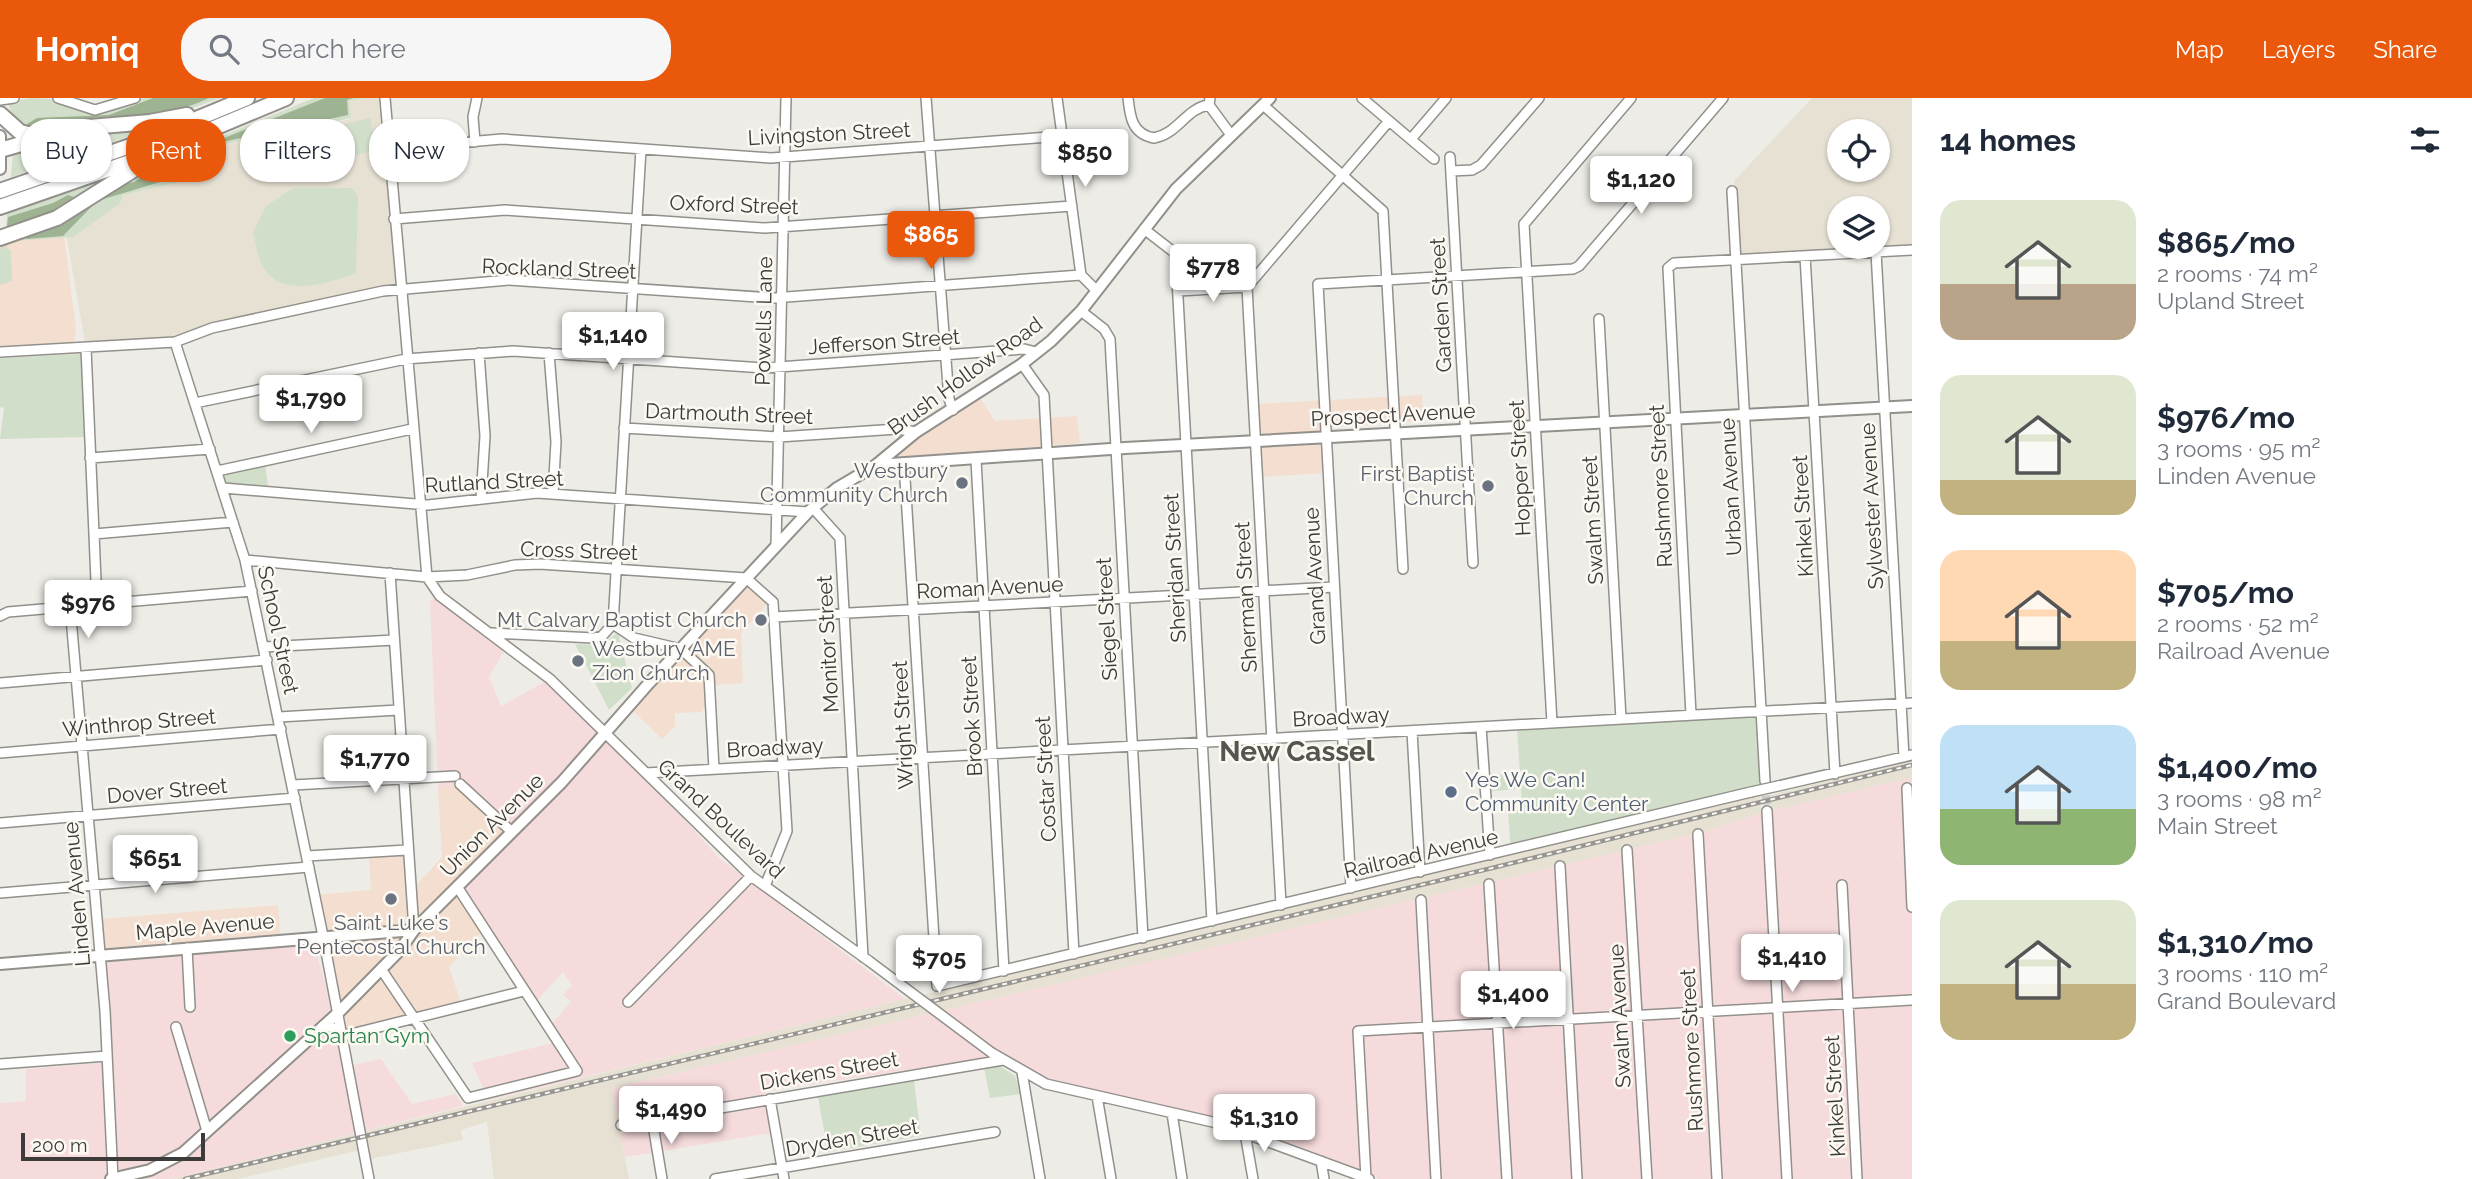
<!DOCTYPE html>
<html lang="en">
<head>
<meta charset="utf-8">
<style>
	body { margin:0; font-family:Raleway,sans-serif; background:#f6f6f7; color:#1f2937; height:100vh; display:flex; flex-direction:column; font-size:26px; white-space:nowrap }
	* { box-sizing:border-box; margin:0 }
	p { font-size:23px; color:#747a83 }
	.icon { flex:none; width:38px; height:38px; fill:none; stroke:currentColor; stroke-width:2; stroke-linecap:round; stroke-linejoin:round }
	.map { position:relative; flex:1; overflow:hidden }
	.sheet { display:flex; flex-direction:column; background:#fff; width:560px }
	.sheet>* { flex:none }
	.hud { position:absolute; left:21px; top:21px; width:665px; height:63px; display:flex; gap:14px }
	.fabs { position:absolute; left:1827px; top:21px; display:grid; gap:14px }
	.fabs a { display:grid; place-items:center; width:63px; height:63px; border-radius:50%; background:#fff; box-shadow:0 2px 5px #0004; font-size:35px }
	.scale { position:absolute; left:21px; bottom:18px; width:184px; box-sizing:border-box; padding-left:7px; border:4px solid #3c3b39; border-top:0; font-size:19px; line-height:24px; white-space:nowrap; color:#3c3b39; -webkit-text-stroke:5px #fcf9f3; paint-order:stroke }
	.price { position:absolute; translate:-50% -60px; padding:0 16px; border-radius:7px; background:#fff; color:#222; font-size:23px; line-height:46px; filter:drop-shadow(0 2px 4px #0008) }
	.price::after { content:''; position:absolute; left:50%; top:42px; width:21px; height:16px; margin-left:-10px; background:inherit; clip-path:polygon(0 0,100% 0,50% 100%) }
	.price.on { background:#ea580c; color:#fff }
	ul { padding:0; list-style:none }
	li { display:flex; align-items:center; gap:21px; height:175px; padding:0 28px }
	li span { display:grid; place-items:center; flex:none; width:196px; height:140px; border-radius:21px; color:#555 }
	li>.icon { margin-inline-start:auto }
	span .icon { width:84px; height:84px; fill:#fffc; stroke-width:1 }
	li b { font-size:30px }
	h2 { display:flex; justify-content:space-between; align-items:center; height:84px; padding:0 28px; font-size:30px }
	.pill { padding:0 24px; border-radius:28px; background:#fff; box-shadow:0 2px 5px #0004; font-size:24px; line-height:63px }
	.pill.on { background:#ea580c; color:#fff }
	header { display:flex; align-items:center; gap:42px; box-sizing:border-box; height:98px; padding:0 35px; background:#ea580c; color:#fff }
	header strong { font-size:33px }
	nav { display:flex; gap:38px; margin-inline-start:auto; font-size:24px }
	.search { width:490px; height:63px; background:#f6f6f7; display:flex; align-items:center; gap:18px; box-sizing:border-box; padding:0 24px; border-radius:28px; color:#747a83; font-size:26px }
	main { display:flex; flex:1; min-height:0 }
	.map>svg:first-child { display:block }
</style>
</head>
<body>
<header>
<strong>Homiq</strong>
<div class="search"><svg class="icon" aria-label="search" viewBox="0 0 24 24"><circle cx="10" cy="10" r="6"/><path d="M15 15l6 6"/></svg>Search here</div>
<nav><a>Map</a><a>Layers</a><a>Share</a></nav>
</header>
<main>
<div class="map">
<svg width="1912" height="1081" viewBox="0 0 1912 1081">
	<rect width="100%" height="100%" fill="#eeece6"/>
	<path fill="#f3decf" d="M64 137 76 232 74 244 0 248V147L3 143Z
		M1422 297 1423 323 1321 330 1323 375 1262 379 1258 306Z
		M980 300 995 323 1077 318 1080 345 905 360 899 356 902 350Z
		M745 485 767 506 741 535 743 585 714 587 702 614 675 615V628L662 641 632 612Z
		M460 686 512 734 484 831 449 869 462 908 343 938 315 797 371 792 369 754 407 752 411 793 442 759 438 690Z
		M278 807 280 836 103 851 101 821Z"/>
	<path fill="#f6dbdc" d="M436 498 508 546 489 579 501 608 550 581 613 641 719 760 905 901 488 1002 472 965 557 944 548 930 571 904 563 897 572 887 563 874 533 907 458 790 512 734 461 686 438 690 430 504Z
		M1912 679V1081H1379L1230 1024 1039 978 1001 958 766 993 772 1035 625 1059 612 990 1703 734 1761 715Z
		M314 846 334 918 325 927 336 931 349 968 381 961 412 1006 456 996 463 1008 173 1081H147L145 1075 122 1081H0V1005L26 1003V971L113 964 106 864Z"/>
	<path fill="#e6e1d3" fill-rule="evenodd" d="M367 0H385L400 192 212 230 175 244 86 250 66 135 98 103 198 52 351 21 349 3Z
		M1812 0H1912V148L1739 157 1734 83ZM1839 33H1878V72H1839ZM1839 110H1878V149H1839Z
		M1912 662V679L1771 713V697Z
		M1760 698 1761 715 1703 734 612 990 629 1081H494L487 1024 461 1032 463 1042 370 1061 366 1033 905 901Z
		M357 1035 360 1052 238 1081H173Z"/>
	<path fill="#d1dfca" d="M31 0 51 1 95 16 144 0H220L179 15 40 34C22 32 11 21 8 4Z
		M314 0H367L349 3 351 20 198 52 201 79 123 97 120 105 73 139 11 143 6 149 11 153 12 183 0 187V152L4 143 140 72 162 64 170 65 178 56Z
		M370 20 377 52 325 64 318 32Z
		M152 30 11 79 13 54 50 38Z
		M108 80 56 116 6 130 7 114Z
		M293 90H352L358 98 356 175C330 185 284 200 264 171 257 160 256 146 253 134L266 108Z
		M81 256 85 339 0 341 4 310 0 309V260Z
		M265 365 268 388 225 385 222 374Z
		M618 535 632 590 609 612 575 546 598 547Z
		M1758 616 1760 698 1511 756 1508 713 1523 712 1521 691 1491 693V677L1520 676 1517 629Z
		M997 966 1015 978 1021 996 990 1000 984 969Z
		M914 983 921 1038 828 1054 818 999Z"/>
	<path fill="#9db391" d="M153 0H209C168 20 123 16 79 21 63 23 41 38 27 26L37 20 109 17Z
		M325 0H353L347 2 348 17 204 48Z
		M193 55 195 60 190 75 97 103 63 138 27 141 25 139 69 121 115 88 134 84 153 70 170 67 184 57Z
		M68 97 74 99 44 118 7 129 8 119 53 105Z"/>
	<g fill="none" stroke-linecap="round" stroke-linejoin="round">
		<path stroke="#cac9c3" stroke-width="9" stroke-dasharray="9 4.5" stroke-linecap="butt" d="M1765 684 1767 713"/>
		<g stroke="#92908a" stroke-width="12">
			<path id="minor" d="M58 0 95 12 135 0
				M385 0 427 479 440 498 550 581 751 778 869 863
				M926 0 949 301 953 312
				M1057 0 1081 177 1095 191
				M1128 0C1130 19 1132 36 1154 40 1178 36 1186 10 1209 7
				M1210 0 1209 7 1231 37
				M1362 0 1434 61
				M0 2 14 0
				M1263 7 1383 113 1403 471
				M1411 41 1446 0
				M475 44 473 19 477 0
				M388 51 502 41 771 60 1062 38
				M1450 59 1473 465
				M1451 73 1472 72 1481 67 1539 0
				M1732 93 1765 683
				M394 121 505 112 765 130 1072 108
				M1144 131 1175 155 1176 163 1212 823
				M1876 154 1904 659
				M1805 158 1835 676
				M1247 189 1281 807
				M1247 189 1389 23
				M1178 193 1247 189
				M1081 213 1104 231 1110 241 1143 840
				M1599 221 1621 621
				M175 244 245 462 323 838 369 1081
				M86 250 97 506
				M0 254 175 244 212 230 383 193 509 182 773 200 1081 177
				M479 255 485 338 481 401
				M549 255 556 344 553 396
				M1022 266 1044 297 1074 856
				M195 305 406 261 513 253 765 270 1024 251 1036 254
				M624 330 779 339 897 331 916 334
				M90 360 210 351
				M976 362 1004 873
				M904 365 937 888 1751 694
				M217 373 412 331
				M223 390 428 407 537 395 808 414
				M813 410 840 440 863 859
				M94 436 233 424
				M776 447 786 0
				M245 462 427 479 467 477 515 467 540 466 746 480 773 504 787 733 765 788
				M390 475 414 832
				M70 508 105 913 113 1081
				M0 518 8 514 252 493
				M774 519 1334 489
				M613 526 641 51
				M613 526 634 540 681 551 709 577 714 671
				M492 535 594 540 602 538 613 526
				M264 549 394 542
				M0 585 267 562
				M1691 617 1668 170 1674 165 1912 152
				M279 619 398 612
				M1552 625 1524 126 1631 0
				M1481 629 1490 757
				M1412 633 1420 774
				M0 655 281 631
				M646 675 1912 605
				M460 686 512 734
				M293 687 455 678
				M1778 688 1912 657
				M1907 690 1912 809
				M1767 713 1787 1081
				M0 725 295 700
				M1698 736 1717 1081
				M1627 752 1647 1081
				M307 758 407 752
				M1560 768 1577 1081
				M1489 786 1507 1081
				M1842 787 1857 1081
				M1351 790 1318 186 1573 171 1579 168 1723 0
				M0 795 309 769
				M1421 802 1436 1081
				M187 850 190 909
				M381 871 468 1000 577 973 458 790
				M628 904 751 778
				M324 927 336 931 343 938 524 893
				M176 929 207 1033
				M992 955 1046 986 1217 1025 1369 1081
				M0 966 107 958
				M1022 974 1040 1081
				M1097 998 1111 1081
				M770 1001 784 1081
				M1172 1015 1182 1081
				M652 1021 662 1081
				M621 1027 1003 962
				M1245 1035 1253 1081
				M1321 1063 1324 1081
				M1366 1080 1358 933 1912 902
				M715 1081 995 1034"/>
		</g>
		<g stroke="#92908a" stroke-width="14">
			<path id="major" d="M0 38V71
				M876 367 1125 350 1912 308
				M0 866 414 832
				M111 1081 150 1072 183 1055 338 915 400 852 414 832 562 684 650 584 808 414 837 390 876 367 916 334 1022 266 1051 243 1081 213 1176 91 1270 0"/>
		</g>
		<g stroke="#92908a" stroke-width="18">
			<path id="highway" d="M0 16 20 34 40 39
				M0 52 77 30 150 24 187 17
				M0 93 136 46 247 0
				M0 109 147 58 286 0
				M0 140 57 120 138 69"/>
		</g>
		<use href="#minor" stroke="#fff" stroke-width="9"/>
		<use href="#major" stroke="#fff" stroke-width="10"/>
		<use href="#highway" stroke="#fff" stroke-width="14"/>
		<g stroke="#979692" stroke-width="4.5">
			<path id="rail" d="M185 1081 1488 771 1912 667"/>
		</g>
		<use href="#rail" stroke="#fcf9f3" stroke-width="2" stroke-dasharray="5" stroke-linecap="butt"/>
		<g stroke="#92908a" stroke-width="12" stroke-linecap="butt">
			<path id="minor-bridge" d="M1751 694 1778 688
				M869 863 992 955"/>
		</g>
		<use href="#minor-bridge" stroke="#fff" stroke-width="9"/>
	</g>
	<g fill="#6b7280" stroke="#fcf9f3" stroke-width="2.5">
		<circle cx="962" cy="385" r="7"/>
		<circle cx="1488" cy="388" r="7"/>
		<circle cx="761" cy="522" r="7"/>
		<circle cx="578" cy="563" r="7"/>
		<circle cx="391" cy="801" r="7"/>
	</g>
	<circle fill="#5c6f8a" stroke="#fcf9f3" stroke-width="2.5" cx="1451" cy="694" r="7"/>
	<circle fill="#2e9e5b" stroke="#fcf9f3" stroke-width="2.5" cx="290" cy="938" r="7"/>
	<g text-anchor="middle" stroke-width="5" stroke-linejoin="round" paint-order="stroke">
		<g font-size="21" fill="#3c3b39" stroke="#fcf9f3">
			<text transform="translate(829 36) rotate(-3)" y="7">Livingston Street</text>
			<text transform="translate(734 107) rotate(2)" y="7">Oxford Street</text>
			<text transform="translate(559 171) rotate(2)" y="7">Rockland Street</text>
			<text transform="translate(1441 207) rotate(-93)" y="7">Garden Street</text>
			<text transform="translate(764 223) rotate(-89)" y="7">Powells Lane</text>
			<text transform="translate(884 244) rotate(-4)" y="7">Jefferson Street</text>
			<text transform="translate(965 278) rotate(-36)" y="7">Brush Hollow Road</text>
			<text transform="translate(729 316) rotate(2)" y="7">Dartmouth Street</text>
			<text transform="translate(1393 317) rotate(-3)" y="7">Prospect Avenue</text>
			<text transform="translate(1520 370) rotate(-93)" y="7">Hopper Street</text>
			<text transform="translate(494 384) rotate(-3)" y="7">Rutland Street</text>
			<text transform="translate(1661 388) rotate(-93)" y="7">Rushmore Street</text>
			<text transform="translate(1731 389) rotate(-93)" y="7">Urban Avenue</text>
			<text transform="translate(1872 408) rotate(-93)" y="7">Sylvester Avenue</text>
			<text transform="translate(1803 418) rotate(-93)" y="7">Kinkel Street</text>
			<text transform="translate(1593 422) rotate(-93)" y="7">Swalm Street</text>
			<text transform="translate(579 453) rotate(2)" y="7">Cross Street</text>
			<text transform="translate(1175 470) rotate(-93)" y="7">Sheridan Street</text>
			<text transform="translate(1315 478) rotate(-93)" y="7">Grand Avenue</text>
			<text transform="translate(990 490) rotate(-3)" y="7">Roman Avenue</text>
			<text transform="translate(1246 499) rotate(-93)" y="7">Sherman Street</text>
			<text transform="translate(1107 521) rotate(-93)" y="7">Siegel Street</text>
			<text transform="translate(278 532) rotate(78)" y="7">School Street</text>
			<text transform="translate(828 546) rotate(-93)" y="7">Monitor Street</text>
			<text transform="translate(972 618) rotate(-93)" y="7">Brook Street</text>
			<text transform="translate(1341 619) rotate(-3)" y="7">Broadway</text>
			<text transform="translate(139 625) rotate(-5)" y="7">Winthrop Street</text>
			<text transform="translate(903 627) rotate(-93)" y="7">Wright Street</text>
			<text transform="translate(775 650) rotate(-3)" y="7">Broadway</text>
			<text transform="translate(1046 681) rotate(-93)" y="7">Costar Street</text>
			<text transform="translate(167 693) rotate(-5)" y="7">Dover Street</text>
			<text transform="translate(721 721) rotate(43)" y="7">Grand Boulevard</text>
			<text transform="translate(492 727) rotate(-45)" y="7">Union Avenue</text>
			<text transform="translate(1421 756) rotate(-13)" y="7">Railroad Avenue</text>
			<text transform="translate(77 796) rotate(-95)" y="7">Linden Avenue</text>
			<text transform="translate(205 829) rotate(-5)" y="7">Maple Avenue</text>
			<text transform="translate(1620 918) rotate(-93)" y="7">Swalm Avenue</text>
			<text transform="translate(1692 952) rotate(-93)" y="7">Rushmore Street</text>
			<text transform="translate(829 973) rotate(-10)" y="7">Dickens Street</text>
			<text transform="translate(1835 998) rotate(-93)" y="7">Kinkel Street</text>
			<text transform="translate(852 1040) rotate(-10)" y="7">Dryden Street</text>
		</g>
		<g font-size="21" fill="#5b616d" stroke="#fcf9f3" text-anchor="end">
			<text x="948" y="380">Westbury<tspan x="948" dy="24">Community Church</tspan></text>
			<text x="1474" y="383">First Baptist<tspan x="1474" dy="24">Church</tspan></text>
			<text x="747" y="529">Mt Calvary Baptist Church</text>
			<text x="592" y="558" text-anchor="start">Westbury AME<tspan x="592" dy="24">Zion Church</tspan></text>
			<text x="391" y="832" text-anchor="middle">Saint Luke's<tspan x="391" dy="24">Pentecostal Church</tspan></text>
		</g>
		<g font-size="21" fill="#4e5e75" stroke="#fcf9f3" text-anchor="start">
			<text x="1465" y="689">Yes We Can!<tspan x="1465" dy="24">Community Center</tspan></text>
		</g>
		<g font-size="21" fill="#27864d" stroke="#fcf9f3" text-anchor="start">
			<text x="304" y="945">Spartan Gym</text>
		</g>
		<g font-size="28" font-weight="bold" fill="#56544f" stroke="#fcf9f3">
			<text x="1297" y="663">New Cassel</text>
		</g>
	</g>
</svg>
<div class="fabs">
<a><svg class="icon" aria-label="locate" viewBox="0 0 24 24"><circle cx="12" cy="12" r="6"/><path d="M12 2v4M12 18v4M2 12h4M18 12h4"/></svg></a>
<a><svg class="icon" aria-label="layers" viewBox="0 0 24 24"><path d="M12 4l9 5-9 5-9-5zM3 14l9 5 9-5"/></svg></a>
</div>
<div class="scale">200 m</div>
<b class="price" style="left:1085px;top:91px">$850</b>
<b class="price" style="left:1641px;top:118px">$1,120</b>
<b class="price on" style="left:931px;top:173px">$865</b>
<b class="price" style="left:1213px;top:206px">$778</b>
<b class="price" style="left:613px;top:274px">$1,140</b>
<b class="price" style="left:311px;top:337px">$1,790</b>
<b class="price" style="left:88px;top:542px">$976</b>
<b class="price" style="left:375px;top:697px">$1,770</b>
<b class="price" style="left:155px;top:797px">$651</b>
<b class="price" style="left:1792px;top:896px">$1,410</b>
<b class="price" style="left:939px;top:897px">$705</b>
<b class="price" style="left:1513px;top:933px">$1,400</b>
<b class="price" style="left:671px;top:1048px">$1,490</b>
<b class="price" style="left:1264px;top:1056px">$1,310</b>
<div class="hud">
<a class="pill">Buy</a>
<a class="pill on">Rent</a>
<a class="pill">Filters</a>
<a class="pill">New</a>
</div>
</div>
<section class="sheet">
<h2>14 homes<svg class="icon" aria-label="filters" viewBox="0 0 24 24"><path d="M4 7h16M4 17h16"/><circle cx="9" cy="7" r="2"/><circle cx="15" cy="17" r="2"/></svg></h2>
<ul>
<li><span style="background:linear-gradient(#dfe7d0 60%,#b9a48a 0)"><svg class="icon" aria-label="home" viewBox="0 0 24 24"><path d="M3 11l9-7 9 7M6 9v11h12V9"/></svg></span><div><b>$865/mo</b><p>2 rooms · 74 m²</p><p>Upland Street</p></div></li>
<li><span style="background:linear-gradient(#dfe7d0 75%,#c2b280 0)"><svg class="icon" aria-label="home" viewBox="0 0 24 24"><path d="M3 11l9-7 9 7M6 9v11h12V9"/></svg></span><div><b>$976/mo</b><p>3 rooms · 95 m²</p><p>Linden Avenue</p></div></li>
<li><span style="background:linear-gradient(#ffd9b3 65%,#c2b280 0)"><svg class="icon" aria-label="home" viewBox="0 0 24 24"><path d="M3 11l9-7 9 7M6 9v11h12V9"/></svg></span><div><b>$705/mo</b><p>2 rooms · 52 m²</p><p>Railroad Avenue</p></div></li>
<li><span style="background:linear-gradient(#bfe0f5 60%,#8fb573 0)"><svg class="icon" aria-label="home" viewBox="0 0 24 24"><path d="M3 11l9-7 9 7M6 9v11h12V9"/></svg></span><div><b>$1,400/mo</b><p>3 rooms · 98 m²</p><p>Main Street</p></div></li>
<li><span style="background:linear-gradient(#dfe7d0 60%,#c2b280 0)"><svg class="icon" aria-label="home" viewBox="0 0 24 24"><path d="M3 11l9-7 9 7M6 9v11h12V9"/></svg></span><div><b>$1,310/mo</b><p>3 rooms · 110 m²</p><p>Grand Boulevard</p></div></li>
</ul>
</section>
</main>
</body>
</html>
